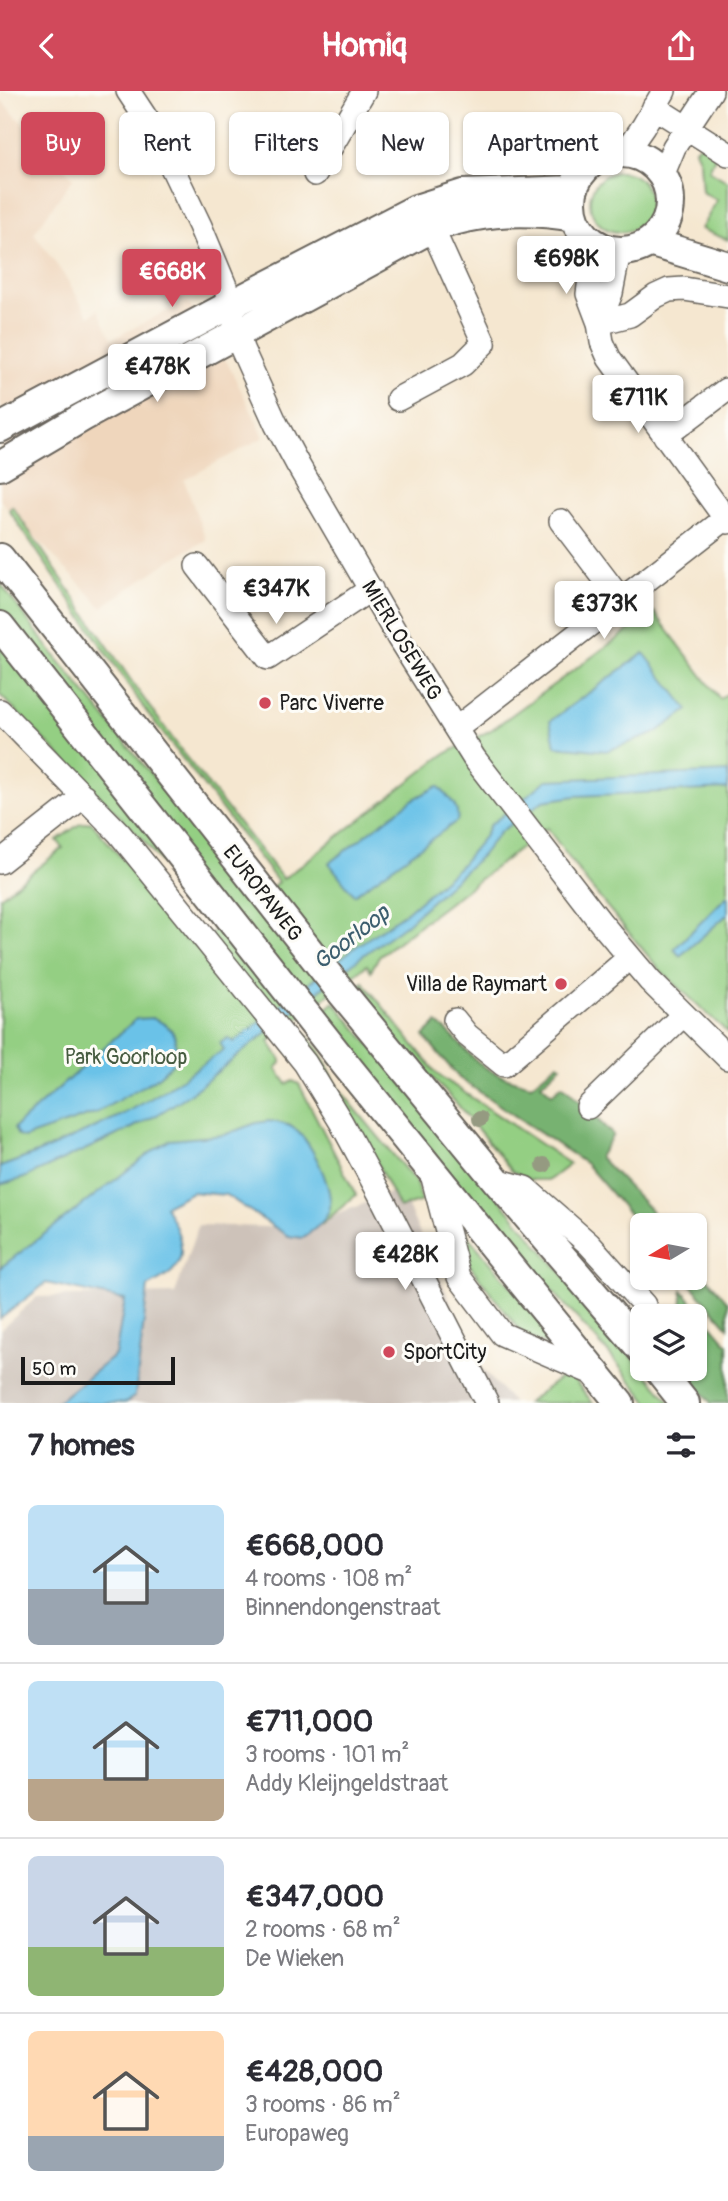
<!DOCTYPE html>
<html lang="en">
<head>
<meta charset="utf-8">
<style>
	body { margin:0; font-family:Pangolin,sans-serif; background:#f2f2f3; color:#2b2b33; height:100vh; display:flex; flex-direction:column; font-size:26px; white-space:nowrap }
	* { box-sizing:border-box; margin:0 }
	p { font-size:23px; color:#7c7c81 }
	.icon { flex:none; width:38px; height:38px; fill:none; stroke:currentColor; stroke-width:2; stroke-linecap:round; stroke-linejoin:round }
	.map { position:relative; height:1312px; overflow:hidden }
	.drawer { display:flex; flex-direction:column; background:#fff; flex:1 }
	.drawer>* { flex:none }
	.guide { position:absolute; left:21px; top:21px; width:686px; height:63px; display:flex; gap:14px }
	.needle { width:46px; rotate:260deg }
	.tools { position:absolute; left:630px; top:1122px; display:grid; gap:14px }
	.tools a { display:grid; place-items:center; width:77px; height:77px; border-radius:10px; background:#fff; box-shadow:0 2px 5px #0004; font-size:35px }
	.scale { position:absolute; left:21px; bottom:18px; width:154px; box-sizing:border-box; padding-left:7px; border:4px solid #1c1c1c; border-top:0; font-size:19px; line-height:24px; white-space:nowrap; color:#1c1c1c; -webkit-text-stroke:5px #fdfcf7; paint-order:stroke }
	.price { position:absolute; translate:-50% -60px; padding:0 16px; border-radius:7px; background:#fff; color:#222; font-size:23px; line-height:46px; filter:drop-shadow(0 2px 4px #0008) }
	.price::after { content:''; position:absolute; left:50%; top:42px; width:21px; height:16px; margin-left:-10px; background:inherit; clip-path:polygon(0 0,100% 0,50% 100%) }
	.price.selected { background:#d1495b; color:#fff }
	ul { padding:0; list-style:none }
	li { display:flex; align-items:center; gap:21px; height:175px; padding:0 28px }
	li+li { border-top:2px solid #e1e1e2 }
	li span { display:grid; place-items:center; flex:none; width:196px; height:140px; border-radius:10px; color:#555 }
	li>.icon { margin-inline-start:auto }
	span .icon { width:84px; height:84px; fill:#fffc; stroke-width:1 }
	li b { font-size:30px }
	h2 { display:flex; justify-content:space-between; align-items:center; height:84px; padding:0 28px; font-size:30px }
	.chip { padding:0 24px; border-radius:10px; background:#fff; box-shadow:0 2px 5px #0004; font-size:24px; line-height:63px }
	.chip.selected { background:#d1495b; color:#fff }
	header { display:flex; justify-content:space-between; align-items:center; height:91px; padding:0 28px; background:#d1495b; color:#fff; font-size:32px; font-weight:700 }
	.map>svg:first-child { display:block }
</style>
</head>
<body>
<header><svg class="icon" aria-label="back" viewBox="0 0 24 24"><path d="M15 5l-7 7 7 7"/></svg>Homiq<svg class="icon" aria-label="share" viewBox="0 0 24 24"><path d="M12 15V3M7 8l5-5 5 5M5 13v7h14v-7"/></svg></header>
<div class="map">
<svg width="728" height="1312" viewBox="0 0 728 1312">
	<rect width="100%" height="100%" fill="#fdfcf7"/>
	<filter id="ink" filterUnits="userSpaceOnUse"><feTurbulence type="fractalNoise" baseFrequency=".0143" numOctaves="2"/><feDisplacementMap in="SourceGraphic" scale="14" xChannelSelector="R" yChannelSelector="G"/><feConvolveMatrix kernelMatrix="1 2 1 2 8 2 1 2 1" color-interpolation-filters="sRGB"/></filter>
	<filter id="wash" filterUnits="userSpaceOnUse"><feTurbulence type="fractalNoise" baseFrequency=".00686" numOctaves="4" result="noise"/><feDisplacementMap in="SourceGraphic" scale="28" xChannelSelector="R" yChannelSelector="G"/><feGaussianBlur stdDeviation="1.57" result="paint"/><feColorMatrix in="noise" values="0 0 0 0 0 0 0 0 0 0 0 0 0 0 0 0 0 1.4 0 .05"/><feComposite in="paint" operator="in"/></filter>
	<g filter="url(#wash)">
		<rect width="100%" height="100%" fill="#f5e7d0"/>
		<path fill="#efd6bc" d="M0 8 73 87 34 142 66 187 89 225 98 219 112 248 187 210 228 273 264 346 184 389 206 449 172 468 102 516 0 409Z"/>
		<path fill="#cdc2b9" d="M400 1098 479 1274 513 1312H0V1239L37 1206 175 1203 198 1134 303 1137Z"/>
		<path fill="#94cf83" stroke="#587650" stroke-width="2" d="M700 53 716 64 709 79 728 91V149L701 138 717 109 702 101 700 71 695 58Z
			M590 111a30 30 0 1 1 60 0a30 30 0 1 1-60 0Z
			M12 415 139 601 186 666 283 788 443 664 491 639 654 521 720 608 728 602V942L659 878 588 793 547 737 379 865 371 880 367 874 269 950 281 969V972L276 977 287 993 293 990 299 993 356 1104 321 1134 330 1116C322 1084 318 1055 289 1034L0 1208V806L63 757 57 749 80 733 91 731 179 835 177 838 186 850 189 848 195 855 216 839 142 748 0 604V492L51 560 254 810 278 791 148 623 9 419Z
			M363 891 437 983 570 1073 549 1089H530L512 1080 457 1013 384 936 355 898Z
			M334 911 671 1312H649L610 1264 466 1103 322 922Z
			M303 940 319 959 339 998 415 1090 422 1110 399 1117C369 1056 342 994 293 946Z
			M458 1134 568 1261 525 1246 468 1172Z
			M568 1281 593 1312H527Z"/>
		<path fill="#77b271" stroke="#4a6746" stroke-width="2" d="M437 932C455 944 466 963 483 975 497 985 514 989 531 994L558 972 561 975 541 993 552 1003 562 994 567 998 613 1044 599 1066 651 1119 654 1127 660 1134H642V1138L586 1073 459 987 424 945Z
			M695 1173 728 1211V1236L685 1187 695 1186Z
			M682 1199 728 1253V1312H711L694 1292 689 1278H695V1225H682Z"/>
		<path fill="#6bc2e8" stroke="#446f82" stroke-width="2" d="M644 562 688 619 654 643 606 660 555 655 550 630Z
			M728 681V698L576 705 543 710 500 741 481 765 405 834 362 865 190 1003 157 1024 130 1038 24 1087 0 1094V1076C40 1062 80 1044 119 1025 156 1007 189 982 224 959L220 952 228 947 234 951 354 857 408 820 459 776 484 746 489 735 547 689Z
			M438 695C447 705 461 716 457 730L354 804 329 772 412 709Z
			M728 804V823L680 865 674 858Z
			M152 927C176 936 178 946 175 970L157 987 96 1022 24 1047 18 1045 14 1037 136 928Z
			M269 1030C276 1031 284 1032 290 1035 309 1044 333 1095 330 1116 328 1130 312 1140 302 1147L288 1145 226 1104 192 1101 165 1115C174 1132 190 1158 175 1177 170 1185 156 1191 148 1196L135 1305 125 1312H56L115 1264 125 1209 46 1192 0 1228V1177L154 1059 170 1049 224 1044 256 1032Z"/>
	</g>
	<g filter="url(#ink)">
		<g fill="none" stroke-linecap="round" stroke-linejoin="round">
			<g stroke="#68635b" stroke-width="26">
				<path id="minor" d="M128 0 155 41 200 135 225 195 242 258 276 333 298 374 398 546 474 667 601 832 650 890 728 967
					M654 16 728 63
					M625 62 643 36 664 0
					M315 83 364 0
					M662 85 674 56 711 0
					M597 153 592 172 588 203 599 232 602 251 609 267 728 431
					M599 232 630 224 656 205 669 199 684 198 728 205
					M599 232 611 202 619 160
					M398 308 463 273 484 252 432 137V123
					M665 345 726 299
					M561 430 621 509
					M197 475 268 567 371 498
					M0 620 119 742 305 972 341 1031 382 1107 487 1312
					M457 637 725 428
					M0 771 84 705
					M455 929 467 944 504 974 629 867
					M588 1016 683 924
					M432 1083 459 1186 502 1243 597 1284
					M496 1089 525 1097 589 1153 644 1214 647 1225"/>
			</g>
			<g stroke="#68635b" stroke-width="32">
				<path id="major" d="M572 111a49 49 0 1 1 98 0a49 49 0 1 1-98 0Z
					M649 151 728 175
					M0 337 230 214 416 118 463 103 573 99
					M0 375 83 326 432 137C477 120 527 118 574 126
					M0 467 343 903 496 1089 642 1259
					M0 535 346 974 620 1312
					M658 1278 685 1312"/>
			</g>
			<use href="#minor" stroke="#fff" stroke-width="23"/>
			<use href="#major" stroke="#fff" stroke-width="28"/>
		</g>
		<g fill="#959a81">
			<circle cx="480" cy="1028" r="8"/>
			<circle cx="544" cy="1074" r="8"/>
		</g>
	</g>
	<g fill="#d1495b" stroke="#fdfcf7" stroke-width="2.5">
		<circle cx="265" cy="612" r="7"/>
		<circle cx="561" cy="893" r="7"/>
		<circle cx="389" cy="1261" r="7"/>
	</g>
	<g text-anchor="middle" stroke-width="6" stroke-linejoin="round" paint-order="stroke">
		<g font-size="21" fill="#1c1c1c" stroke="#fdfcf7">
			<text transform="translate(402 549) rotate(59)" y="7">MIERLOSEWEG</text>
			<text transform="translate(263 802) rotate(52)" y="7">EUROPAWEG</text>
		</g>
		<g font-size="21" fill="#1c1c1c" stroke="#fdfcf7" text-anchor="start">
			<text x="279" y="619">Parc Viverre</text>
			<text x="547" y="900" text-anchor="end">Villa de Raymart</text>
			<text x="403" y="1268">SportCity</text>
		</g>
		<g font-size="21" fill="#465b40" stroke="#fdfcf7">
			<text x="126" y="973">Park Goorloop</text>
		</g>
		<g font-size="23" font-style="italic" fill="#3c5e6e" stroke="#fdfcf7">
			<text transform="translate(351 846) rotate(-38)" y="8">Goorloop</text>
		</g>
	</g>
</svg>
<div class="tools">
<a><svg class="needle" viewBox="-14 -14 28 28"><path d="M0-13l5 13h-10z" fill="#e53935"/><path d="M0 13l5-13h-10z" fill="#7c7c81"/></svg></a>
<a><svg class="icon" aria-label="layers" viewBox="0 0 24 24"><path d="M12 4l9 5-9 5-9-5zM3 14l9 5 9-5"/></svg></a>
</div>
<div class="scale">50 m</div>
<b class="price" style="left:566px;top:205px">€698K</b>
<b class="price selected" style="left:172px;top:218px">€668K</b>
<b class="price" style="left:157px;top:313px">€478K</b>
<b class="price" style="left:638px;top:344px">€711K</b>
<b class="price" style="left:276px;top:535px">€347K</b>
<b class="price" style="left:604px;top:550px">€373K</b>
<b class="price" style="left:405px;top:1201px">€428K</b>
<div class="guide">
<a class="chip selected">Buy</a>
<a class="chip">Rent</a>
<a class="chip">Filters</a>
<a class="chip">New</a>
<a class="chip">Apartment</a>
</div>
</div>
<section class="drawer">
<h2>7 homes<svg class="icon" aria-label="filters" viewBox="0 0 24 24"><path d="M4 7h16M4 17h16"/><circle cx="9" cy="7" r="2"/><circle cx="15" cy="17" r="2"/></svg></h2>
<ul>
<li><span style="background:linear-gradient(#bfe0f5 60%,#9aa5b1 0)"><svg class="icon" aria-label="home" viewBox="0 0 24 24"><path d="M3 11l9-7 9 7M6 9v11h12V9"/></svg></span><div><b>€668,000</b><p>4 rooms · 108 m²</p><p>Binnendongenstraat</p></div></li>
<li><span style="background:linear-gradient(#bfe0f5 70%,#b9a48a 0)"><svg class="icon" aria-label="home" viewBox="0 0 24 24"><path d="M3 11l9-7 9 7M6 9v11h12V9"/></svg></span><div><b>€711,000</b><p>3 rooms · 101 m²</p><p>Addy Kleijngeldstraat</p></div></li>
<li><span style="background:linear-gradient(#c9d6e8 65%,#8fb573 0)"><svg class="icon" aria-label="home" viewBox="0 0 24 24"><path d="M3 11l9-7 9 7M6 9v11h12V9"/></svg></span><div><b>€347,000</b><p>2 rooms · 68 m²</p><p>De Wieken</p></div></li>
<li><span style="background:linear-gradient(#ffd9b3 75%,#9aa5b1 0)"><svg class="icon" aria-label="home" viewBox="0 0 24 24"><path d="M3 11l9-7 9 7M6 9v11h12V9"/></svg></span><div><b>€428,000</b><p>3 rooms · 86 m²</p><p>Europaweg</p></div></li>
</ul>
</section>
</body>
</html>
